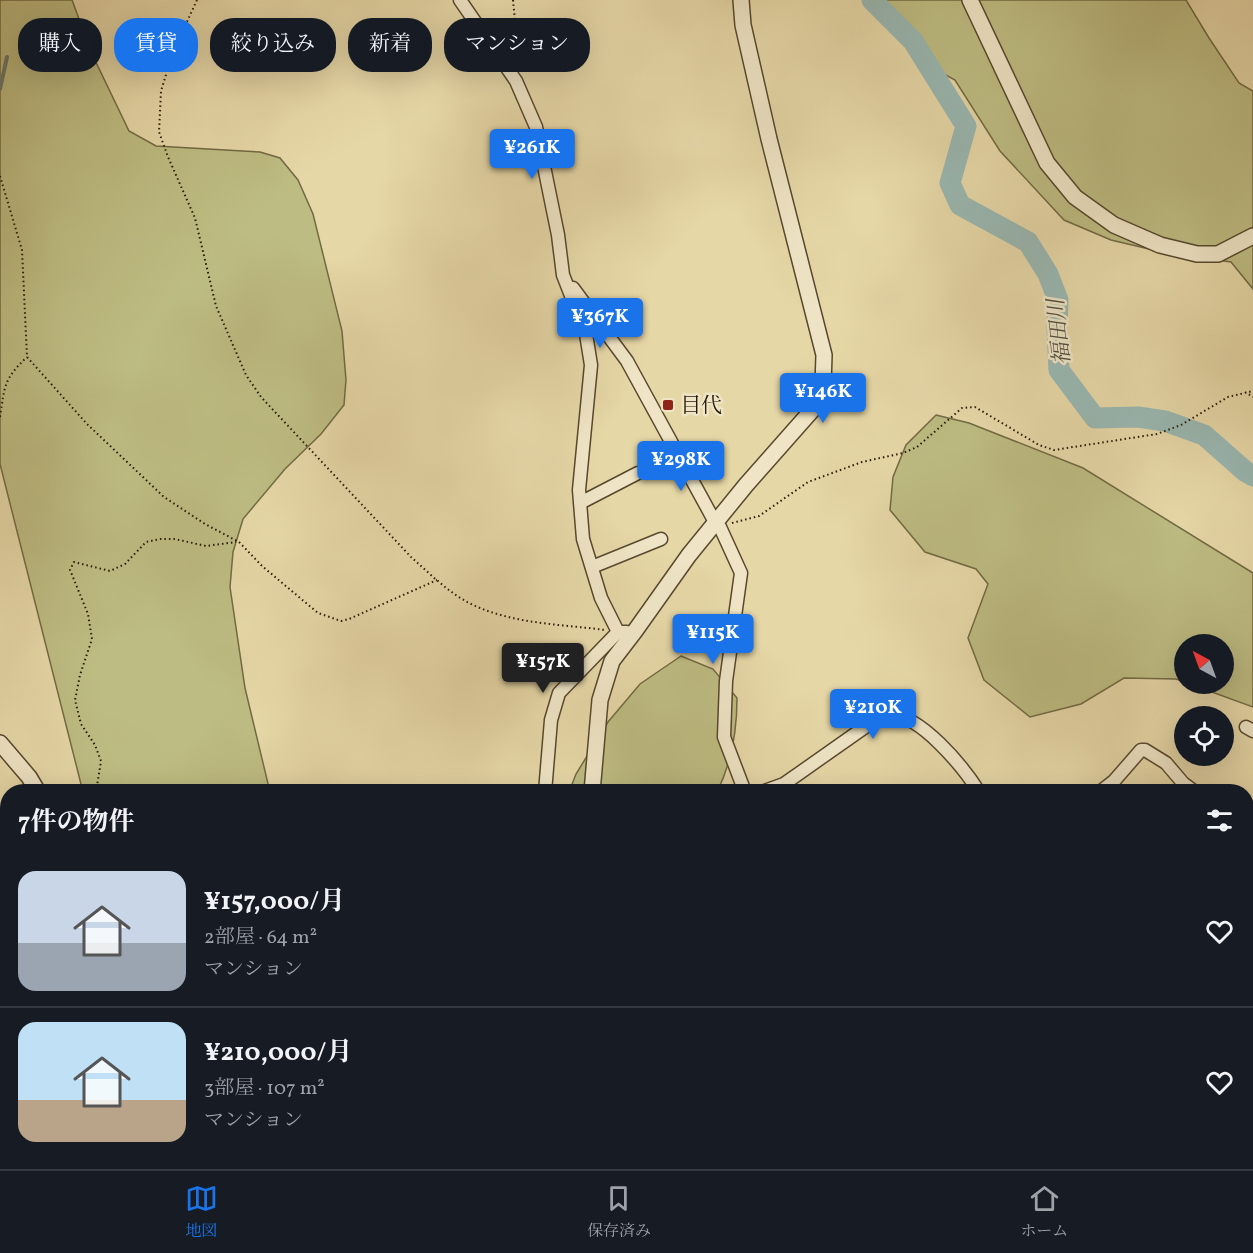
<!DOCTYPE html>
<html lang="ja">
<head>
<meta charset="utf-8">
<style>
	body { margin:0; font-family:Vollkorn,"Noto Serif JP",serif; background:#242831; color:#f1f3f6; height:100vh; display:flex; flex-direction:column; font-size:22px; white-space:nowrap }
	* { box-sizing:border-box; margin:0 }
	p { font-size:20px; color:#9ea1a6 }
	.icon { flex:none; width:33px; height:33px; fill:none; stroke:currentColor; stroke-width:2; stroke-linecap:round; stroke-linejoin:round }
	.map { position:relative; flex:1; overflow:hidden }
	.drawer { position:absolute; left:0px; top:784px; width:1254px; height:386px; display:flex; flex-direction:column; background:#171b24; border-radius:24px 24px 0 0; box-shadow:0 6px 24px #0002 }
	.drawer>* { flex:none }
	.hud { position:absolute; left:18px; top:18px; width:600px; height:54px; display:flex; gap:12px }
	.needle { width:39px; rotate:319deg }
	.buttons { position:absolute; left:1174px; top:634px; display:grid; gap:12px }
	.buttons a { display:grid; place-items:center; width:60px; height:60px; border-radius:50%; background:#171b24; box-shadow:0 6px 24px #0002; font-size:30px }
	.price { position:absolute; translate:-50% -51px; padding:0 14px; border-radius:6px; background:#1a73e8; color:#fff; font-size:20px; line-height:39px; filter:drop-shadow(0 2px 3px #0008) }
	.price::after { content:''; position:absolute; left:50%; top:36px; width:18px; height:14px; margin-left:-9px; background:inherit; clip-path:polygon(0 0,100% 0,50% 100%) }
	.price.active { background:#222; color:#fff }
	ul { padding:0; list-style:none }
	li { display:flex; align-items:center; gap:18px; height:150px; padding:0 18px }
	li+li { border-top:2px solid #363941 }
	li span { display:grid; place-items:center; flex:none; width:168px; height:120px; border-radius:18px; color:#555 }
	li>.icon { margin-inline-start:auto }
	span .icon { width:72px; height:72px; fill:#fffc; stroke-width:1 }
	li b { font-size:26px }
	h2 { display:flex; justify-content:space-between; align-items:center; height:72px; padding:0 18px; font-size:26px }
	.pill { padding:0 21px; border-radius:24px; background:#171b24; box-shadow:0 6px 24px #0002; font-size:21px; line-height:54px }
	.pill.active { background:#1a73e8; color:#fff }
	.menu { display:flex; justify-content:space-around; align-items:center; height:84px; border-top:2px solid #363941; background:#171b24; font-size:16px; color:#9ea1a6 }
	.menu a { display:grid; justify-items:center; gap:3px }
	.menu .active { color:#1a73e8 }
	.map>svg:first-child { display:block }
</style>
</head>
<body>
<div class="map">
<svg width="1253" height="1169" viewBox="0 0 1253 1169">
	<rect width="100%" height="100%" fill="#e6d7a7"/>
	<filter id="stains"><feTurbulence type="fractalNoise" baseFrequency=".00333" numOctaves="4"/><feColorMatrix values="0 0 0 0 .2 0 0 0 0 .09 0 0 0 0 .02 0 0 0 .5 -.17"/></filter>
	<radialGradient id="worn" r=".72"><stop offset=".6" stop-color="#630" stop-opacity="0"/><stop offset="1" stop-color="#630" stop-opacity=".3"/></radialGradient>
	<path fill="#bdbc82" stroke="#726a44" stroke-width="1.5" d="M0 0H72L92 54 129 131 156 146 260 152 280 158 298 180 313 214 342 331 346 380 344 405 321 434 285 469 243 519 233 552 230 587 245 688 270 792H83L0 464Z
		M878 0H1186L1209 38 1239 83 1253 91V289L1231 262 1166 253 1111 240 1064 220 1000 151 955 80 920 61Z
		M936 415 969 423 1083 468 1253 573V707L1190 684H1224V645H1185V682L1176 679 1124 678 1081 704 1030 717 984 680 968 638 988 584 976 569 925 552 890 510 893 477 906 445Z
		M681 656 713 669 737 698C737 731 732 762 717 792H569L576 774 608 722 640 684Z
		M1247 1017H1253V1140H1247Z
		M0 1112 7 1124 8 1162 44 1163 51 1169H0Z
		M469 1162 748 1163V1169H466Z
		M244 1163H336V1169H249Z"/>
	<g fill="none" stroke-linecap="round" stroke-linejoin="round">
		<path stroke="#6b786d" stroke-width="4" d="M0 89 7 57"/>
		<path stroke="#99b7b1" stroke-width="21" d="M872 0 913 41 966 126 950 183 960 205 1028 242 1048 274 1058 300 1057 327 1059 370 1095 418 1138 417 1165 421 1204 435 1246 472 1253 476
			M0 1123 8 1135
			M29 1162 34 1169"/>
		<g stroke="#57482e" stroke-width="15">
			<path id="minor" d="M460 0 516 81 536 127 558 235 563 275 586 334 591 365 579 490 583 539 601 598 618 632
				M573 288 627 361 716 524 720 527 741 573 726 681 724 737 745 792
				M580 503 638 473
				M592 567 661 539
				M1246 727 1253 731
				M545 792 551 720 559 693 618 632H627
				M762 792 784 784 875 720C879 718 884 715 888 715 919 712 964 768 979 792
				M1100 792 1114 781 1141 750H1145L1166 763 1183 783 1195 792
				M1246 816 1253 818
				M936 1162 941 1169
				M418 1169V1162"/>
		</g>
		<g stroke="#57482e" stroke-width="18">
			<path id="tertiary" d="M970 0 1047 163 1075 197 1114 225 1160 245 1197 254H1218L1253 236
				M0 743 29 777 38 792
				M592 792 600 700 612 661 635 631 689 555 746 485 814 408 823 385 824 355 769 139 743 25 741 0
				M226 1162 230 1169
				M489 1169 491 1162"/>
		</g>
		<path stroke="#271906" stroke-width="2" stroke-dasharray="1.5 3" stroke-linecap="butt" d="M197 0 173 52 161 91 159 132 168 157 195 218 216 306 246 375 261 397 411 557C429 573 448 592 469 603 511 624 559 624 605 630
			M513 0 517 41V60
			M0 176 22 250 27 357 87 424 164 497 205 524 239 542 262 566 318 613 341 621 349 619 437 580
			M1245 392 1253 397
			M0 417C5 386 3 380 27 357
			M732 523 759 516 808 482 862 462 903 453 917 447 962 408 975 407 1039 445 1054 450 1157 434 1181 425 1228 397 1253 391
			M96 792 101 761 95 745 81 724 75 700 80 675 92 639 88 614 70 570 74 562 110 571 125 564 146 542 160 539H175L206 546 236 542
			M1206 1162 1210 1169"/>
		<use href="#minor" stroke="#efe5c6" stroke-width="12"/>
		<use href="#tertiary" stroke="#efe5c6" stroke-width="15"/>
	</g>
	<rect fill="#8f2418" stroke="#efe5c6" stroke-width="2" x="662" y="399" width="12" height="12" rx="3"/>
	<g text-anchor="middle" stroke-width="5" stroke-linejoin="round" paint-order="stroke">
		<g font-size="21" fill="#271906" stroke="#efe5c6" text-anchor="start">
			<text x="680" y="412">目代</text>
		</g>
		<g font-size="22" font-style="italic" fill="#4f5042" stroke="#efe5c6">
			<text transform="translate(1058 332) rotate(-96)" y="8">福田川</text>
		</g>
	</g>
	<rect width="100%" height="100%" filter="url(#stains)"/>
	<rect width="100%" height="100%" fill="url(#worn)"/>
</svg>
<div class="buttons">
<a><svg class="needle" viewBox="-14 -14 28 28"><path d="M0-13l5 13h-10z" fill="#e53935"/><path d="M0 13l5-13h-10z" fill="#9ea1a6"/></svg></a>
<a><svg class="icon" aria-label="locate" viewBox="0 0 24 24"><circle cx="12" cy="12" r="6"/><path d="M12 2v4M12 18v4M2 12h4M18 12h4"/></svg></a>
</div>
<b class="price" style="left:532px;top:180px">¥261K</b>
<b class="price" style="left:600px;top:349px">¥367K</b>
<b class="price" style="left:823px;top:424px">¥146K</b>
<b class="price" style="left:681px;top:492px">¥298K</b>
<b class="price" style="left:713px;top:665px">¥115K</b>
<b class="price active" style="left:543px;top:694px">¥157K</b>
<b class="price" style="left:873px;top:740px">¥210K</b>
<div class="hud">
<a class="pill">購入</a>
<a class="pill active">賃貸</a>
<a class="pill">絞り込み</a>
<a class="pill">新着</a>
<a class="pill">マンション</a>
</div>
<section class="drawer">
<h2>7件の物件<svg class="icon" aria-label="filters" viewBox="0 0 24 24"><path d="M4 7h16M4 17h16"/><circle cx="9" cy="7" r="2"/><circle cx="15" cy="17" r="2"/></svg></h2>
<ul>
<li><span style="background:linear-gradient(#c9d6e8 60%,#9aa5b1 0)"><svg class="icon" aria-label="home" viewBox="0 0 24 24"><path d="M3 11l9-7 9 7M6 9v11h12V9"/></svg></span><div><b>¥157,000/月</b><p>2部屋 · 64 m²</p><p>マンション</p></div><svg class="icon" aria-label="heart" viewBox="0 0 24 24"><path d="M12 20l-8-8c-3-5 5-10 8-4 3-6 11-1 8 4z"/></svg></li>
<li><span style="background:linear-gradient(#bfe0f5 65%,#b9a48a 0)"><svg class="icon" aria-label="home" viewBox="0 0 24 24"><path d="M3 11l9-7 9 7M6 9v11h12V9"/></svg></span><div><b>¥210,000/月</b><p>3部屋 · 107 m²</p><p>マンション</p></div><svg class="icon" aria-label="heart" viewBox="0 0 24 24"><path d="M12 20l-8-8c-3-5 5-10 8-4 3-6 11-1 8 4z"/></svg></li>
</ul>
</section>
</div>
<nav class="menu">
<a class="active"><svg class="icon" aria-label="map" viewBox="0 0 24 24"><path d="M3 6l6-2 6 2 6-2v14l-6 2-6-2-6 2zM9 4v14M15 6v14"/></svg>地図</a>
<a><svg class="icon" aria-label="saved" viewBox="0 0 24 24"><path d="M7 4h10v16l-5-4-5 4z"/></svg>保存済み</a>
<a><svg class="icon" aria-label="home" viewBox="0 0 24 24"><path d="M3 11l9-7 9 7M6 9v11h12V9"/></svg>ホーム</a>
</nav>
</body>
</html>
